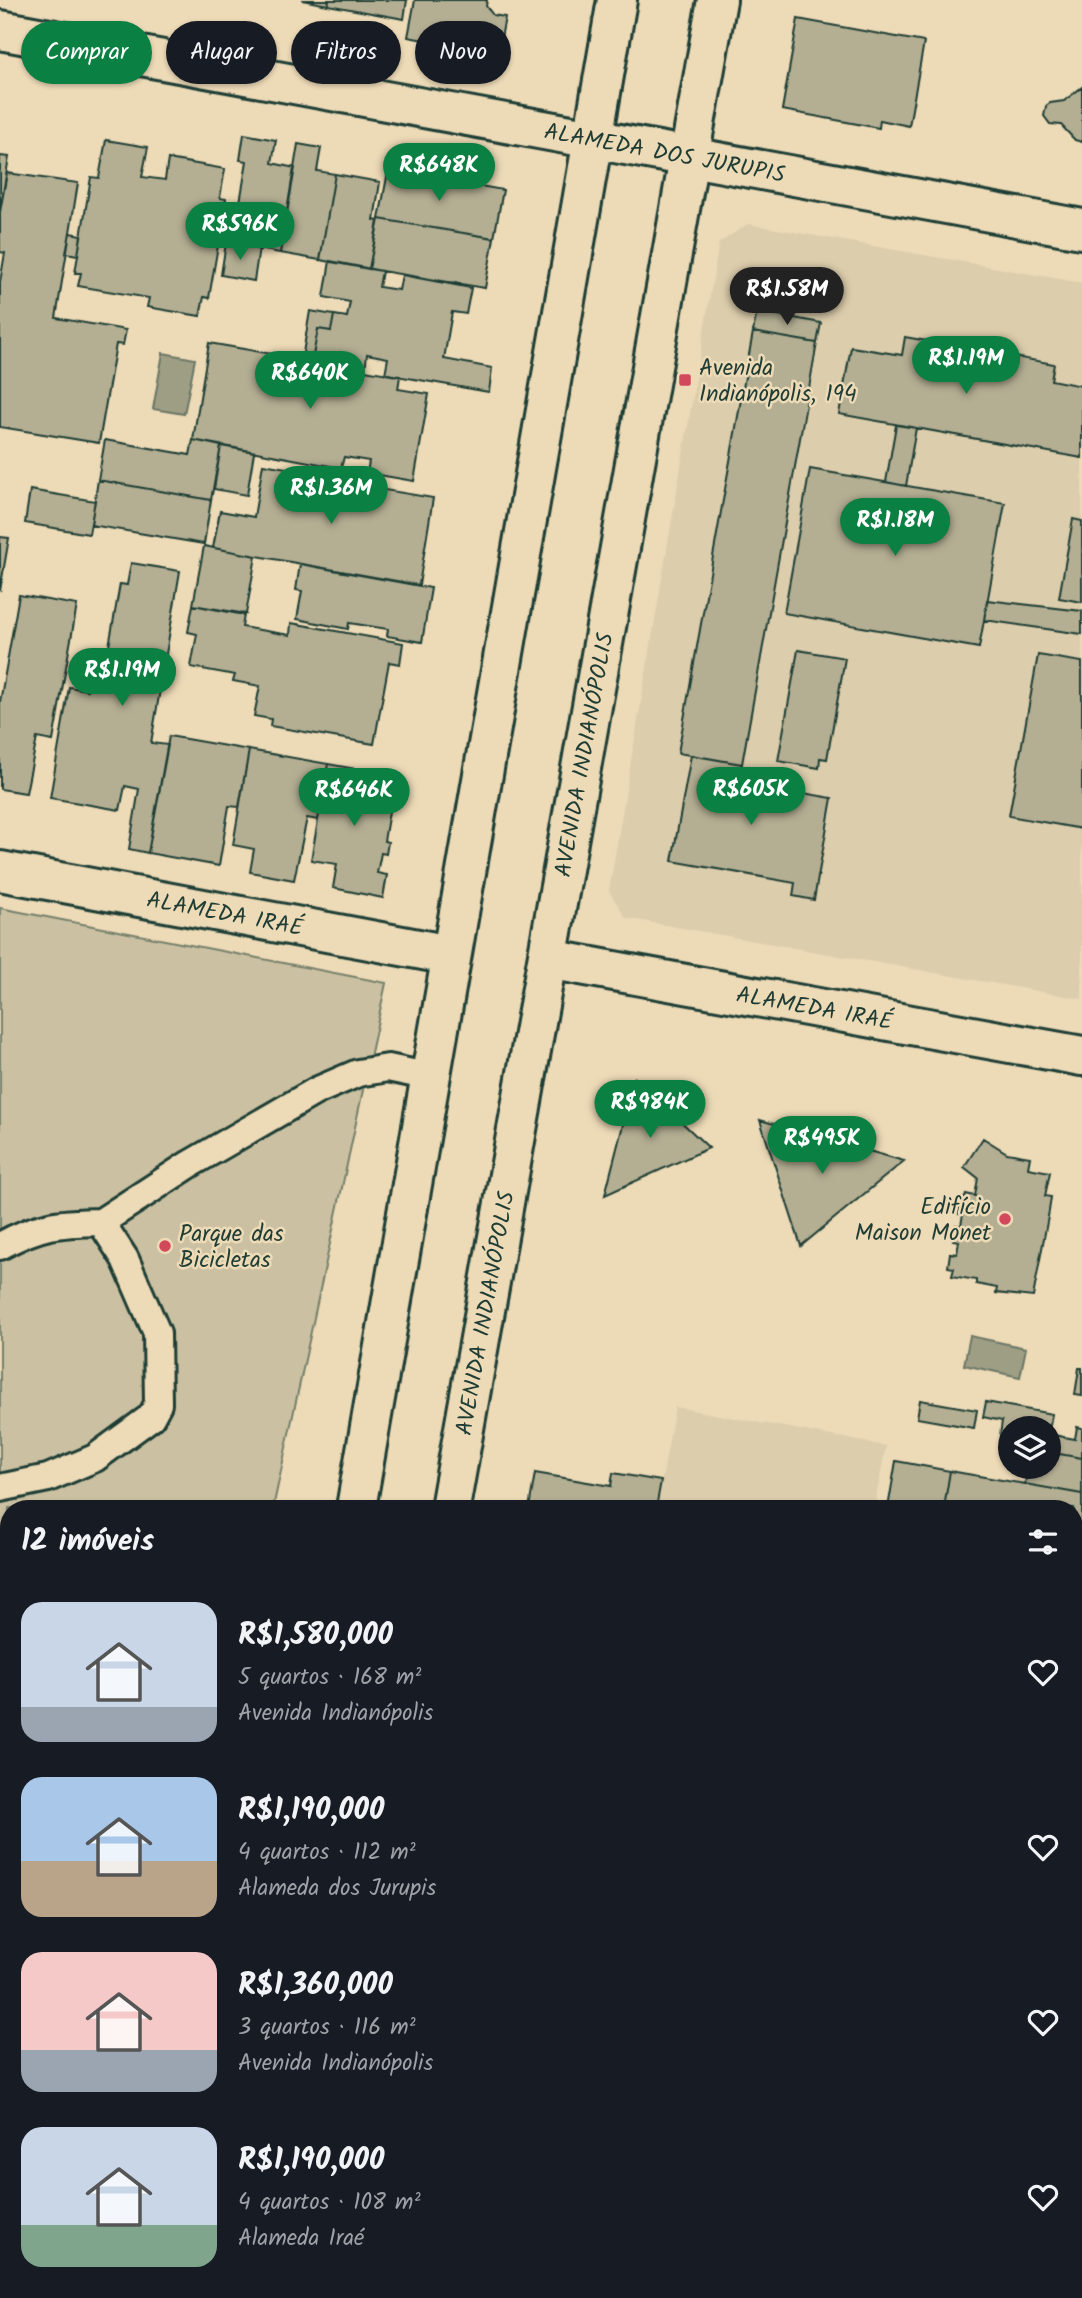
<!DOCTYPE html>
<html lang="pt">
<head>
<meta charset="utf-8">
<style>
	body { margin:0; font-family:Kalam,sans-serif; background:#242831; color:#f1f3f6; height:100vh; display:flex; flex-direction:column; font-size:26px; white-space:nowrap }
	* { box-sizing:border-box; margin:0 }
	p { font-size:23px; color:#9ea1a6 }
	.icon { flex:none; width:38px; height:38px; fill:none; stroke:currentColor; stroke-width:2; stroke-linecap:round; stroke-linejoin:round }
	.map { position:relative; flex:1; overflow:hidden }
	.side { position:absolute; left:0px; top:1500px; width:1083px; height:800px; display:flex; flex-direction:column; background:#171b24; border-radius:28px 28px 0 0; box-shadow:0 2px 5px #0004 }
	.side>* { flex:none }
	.top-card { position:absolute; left:21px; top:21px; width:700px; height:63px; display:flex; gap:14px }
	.tools { position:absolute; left:998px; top:1416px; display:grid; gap:14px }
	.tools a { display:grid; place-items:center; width:63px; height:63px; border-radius:50%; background:#171b24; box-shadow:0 2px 5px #0004; font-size:35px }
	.price { position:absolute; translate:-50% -60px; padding:0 16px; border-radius:24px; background:#0b8043; color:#fff; font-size:23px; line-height:46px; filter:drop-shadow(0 2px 4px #0008) }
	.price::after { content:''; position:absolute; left:50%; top:42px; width:21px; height:16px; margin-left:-10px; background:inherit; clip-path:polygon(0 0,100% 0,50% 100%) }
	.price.on { background:#222; color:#fff }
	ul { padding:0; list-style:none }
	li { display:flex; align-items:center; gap:21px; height:175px; padding:0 21px }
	li span { display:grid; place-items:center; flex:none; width:196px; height:140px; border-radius:21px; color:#555 }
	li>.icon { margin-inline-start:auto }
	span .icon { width:84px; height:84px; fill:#fffc; stroke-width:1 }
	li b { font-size:30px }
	h2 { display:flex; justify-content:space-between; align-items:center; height:84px; padding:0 21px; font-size:30px }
	.pill { padding:0 24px; border-radius:32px; background:#171b24; box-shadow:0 2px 5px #0004; font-size:24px; line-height:63px }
	.pill.on { background:#0b8043; color:#fff }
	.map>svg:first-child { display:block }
</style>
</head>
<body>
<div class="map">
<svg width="1082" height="2298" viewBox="0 0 1082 2298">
	<rect width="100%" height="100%" fill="#eddab7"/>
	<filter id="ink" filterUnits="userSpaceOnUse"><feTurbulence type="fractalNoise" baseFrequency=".0143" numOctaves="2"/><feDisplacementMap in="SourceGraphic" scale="14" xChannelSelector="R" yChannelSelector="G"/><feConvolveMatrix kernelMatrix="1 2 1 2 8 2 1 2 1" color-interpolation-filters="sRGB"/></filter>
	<g filter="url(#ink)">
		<path fill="#dccdac" d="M748 224 1082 283V999L626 918 609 891 719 243Z
			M675 1407 886 1446 874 1508H657Z"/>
		<path fill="#cbc1a2" stroke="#757f6b" stroke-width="2" d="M0 908 386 983 273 1508H9V1641L0 1640Z
			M0 1747 9 1748V1780L0 1778Z
			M1075 1954 1082 1956V1990L1075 1988Z"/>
		<path fill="#9e9e85" stroke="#6b7765" stroke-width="2" d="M163 353 195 359 184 414 153 409Z
			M970 1336 1026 1348 1020 1377 964 1365Z"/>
		<path fill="#b4af93" stroke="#1f3d34" stroke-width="2" d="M302 0H329L328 5Z
			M329 0H407L404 19 328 5Z
			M415 0H487L486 6 493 15 505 17 498 54 408 37Z
			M798 19 924 42 909 126 880 120 879 128 782 110Z
			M1082 87V142L1075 140 1061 125 1050 124 1044 116 1046 106 1050 103 1064 101Z
			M244 134 276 140 272 163 295 168 280 253 226 243 230 225 236 226 247 161 240 160Z
			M106 140 148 147 142 177 165 180 168 159 225 169 220 198 226 199 209 298 204 297 200 316 147 307 149 298 78 286 81 273H75L91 177 99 178Z
			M298 144 321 148 317 171 335 174 320 260 280 253Z
			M0 156 9 157 0 212Z
			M390 161 413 166 412 174 503 190 494 238 379 219Z
			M7 173 78 183 56 318 126 330 123 345 116 344 99 443 0 427V282L5 253 0 252V212Z
			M335 174 380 182 374 220 378 221 369 269 320 260Z
			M379 219 494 238 485 288 369 269Z
			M70 233 81 235 78 255 66 253Z
			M226 243 259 248 254 281 221 275Z
			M330 261 382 271 379 287 399 290 402 275 471 288 466 314 452 312 444 359 492 368 489 392 385 374 388 358 367 354 365 370 312 361 318 329 331 331 334 315 347 317 350 302 324 297Z
			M310 311 334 315 331 331 318 329 312 361 302 359Z
			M757 311 821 323 817 343 753 332Z
			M753 332 817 343 742 764 678 753Z
			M905 337 1054 364 1051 380 1082 386V458L839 414 851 347 902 355Z
			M209 343 400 376 398 389 429 394 414 481 367 473 369 461 344 457 341 468 193 440Z
			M896 425 916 428 906 486 886 482Z
			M105 440 190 455 193 440 221 446 211 500 98 480Z
			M221 446 254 452 247 495 214 489Z
			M263 464 350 479 349 484 433 498 419 585 213 548 220 511 254 517Z
			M810 469 1005 503 979 648 784 613Z
			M98 480 211 500 204 544 91 525Z
			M30 490 95 501 89 534 25 523Z
			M1073 519 1082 521V602L1059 598Z
			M0 537 9 538 0 591Z
			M204 546 256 556 246 614 193 605Z
			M131 563 180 571 151 743 168 745 148 853 129 849 139 789 125 786 120 810 50 798 69 687 87 690 93 660 106 663 120 584 127 585Z
			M300 564 431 588 422 642 387 636 388 629 349 623 348 629 297 619 302 591 296 590Z
			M19 595 77 605 53 741 37 738 26 793 0 789V702Z
			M987 600 1082 611V634L984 620Z
			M193 605 244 615 242 627 290 635 291 623 403 643 400 664 389 662 374 744 270 726 271 719 254 716 260 686 233 681 235 675 191 667 197 634 188 632Z
			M798 650 845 658 827 759 820 758 819 768 778 761Z
			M1038 655 1082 662V829L1009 816Z
			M169 736 249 750 239 807 229 806 219 866 148 853Z
			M249 750 328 764 318 820 307 818 294 880 250 872 254 849 233 845Z
			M691 755 742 764 739 782 832 798 814 900 793 896 795 883 672 861Z
			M328 764 395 776 384 841 388 842 386 854 381 853 377 873 387 875 383 898 333 888 337 864 311 860Z
			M635 1078 709 1148 605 1195Z
			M760 1120 904 1161 801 1246Z
			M983 1138 1007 1153 1030 1157 1028 1168 1050 1172 1045 1196 1051 1197 1049 1211 1033 1297 996 1293 997 1288 976 1284V1280L952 1276 954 1268 948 1267 950 1253 957 1254 959 1241 953 1240 956 1225 961 1226 963 1214H959L962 1198 965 1199 966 1194 975 1196 978 1178 964 1167Z
			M1079 1368H1082V1396L1075 1395Z
			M920 1400 977 1410 974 1428 917 1418Z
			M986 1402 1052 1414 1048 1434 1075 1439 1077 1427 1082 1428V1458L1048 1452V1428H1010V1445L999 1443 1002 1421 983 1417Z
			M1048 1452 1082 1458V1494L1025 1484 1028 1466H1048Z
			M896 1461 950 1471 944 1508H888Z
			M950 1471 1082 1494V1526L1074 1525V1508H944Z
			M535 1473 611 1486 613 1473 661 1481 656 1508H529Z
			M1079 1567H1082V1667L1074 1666V1593Z
			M1074 1674 1082 1675V1793L1078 1814 1074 1813Z
			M1074 2112 1082 2113V2193L1074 2191Z
			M1074 2221 1082 2222 1074 2269Z
			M741 2291H953L952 2298H740Z
			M953 2291H1071L1069 2298H1048L1028 2294V2298H952Z"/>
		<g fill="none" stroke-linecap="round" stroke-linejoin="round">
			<g stroke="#1f3d34" stroke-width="32">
				<path id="service" d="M101 1222 190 1164 316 1091 358 1073 388 1068 431 1077
					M0 1246C39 1224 58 1223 101 1222L125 1259 157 1333 158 1404 151 1417 95 1458 48 1478 0 1488"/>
			</g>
			<g stroke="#1f3d34" stroke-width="44">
				<g id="minor">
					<path id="s1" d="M0 30 1082 229"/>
					<path id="s2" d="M0 871 450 955"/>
					<path id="s3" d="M548 959 1082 1056"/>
				</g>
			</g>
			<g stroke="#1f3d34" stroke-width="44">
				<g id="primary">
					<path d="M356 1508 617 0"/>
					<path id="s4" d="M450 1508 717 0"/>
					<path d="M0 1696 9 1698"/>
					<path d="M0 1821 9 1823"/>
					<path d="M1074 1904 1082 1906"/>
					<path d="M1074 2039 1082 2040"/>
					<path d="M218 2298 220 2291"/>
					<path d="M310 2298 311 2291"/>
				</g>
			</g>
			<use href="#service" stroke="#eddab7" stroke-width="26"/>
			<use href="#minor" stroke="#eddab7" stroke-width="38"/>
			<use href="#primary" stroke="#eddab7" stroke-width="38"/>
		</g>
	</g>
	<g fill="#d1495b" stroke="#eddab7" stroke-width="2.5">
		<rect x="678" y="373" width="14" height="14" rx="3.5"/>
		<circle cx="1005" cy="1219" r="7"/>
		<circle cx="165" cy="1246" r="7"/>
	</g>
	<g text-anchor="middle" stroke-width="5" stroke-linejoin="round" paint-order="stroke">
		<g font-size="23" fill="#1f3d34" stroke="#eddab7">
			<text dy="8" stroke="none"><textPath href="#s1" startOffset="676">ALAMEDA DOS JURUPIS</textPath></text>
			<text dy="8" stroke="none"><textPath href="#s4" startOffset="765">AVENIDA INDIANÓPOLIS</textPath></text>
			<text dy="8" stroke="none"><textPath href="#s2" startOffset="229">ALAMEDA IRAÉ</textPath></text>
			<text dy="8" stroke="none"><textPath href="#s3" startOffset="271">ALAMEDA IRAÉ</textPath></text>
			<text dy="8" stroke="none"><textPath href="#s4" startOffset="198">AVENIDA INDIANÓPOLIS</textPath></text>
		</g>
		<g font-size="23" fill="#1f3d34" stroke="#eddab7" text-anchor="start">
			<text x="699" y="375">Avenida<tspan x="699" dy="26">Indianópolis, 194</tspan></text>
			<text x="991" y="1214" text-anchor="end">Edifício<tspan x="991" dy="26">Maison Monet</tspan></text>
			<text x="179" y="1241">Parque das<tspan x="179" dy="26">Bicicletas</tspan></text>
		</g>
	</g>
</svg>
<div class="tools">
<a><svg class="icon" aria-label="layers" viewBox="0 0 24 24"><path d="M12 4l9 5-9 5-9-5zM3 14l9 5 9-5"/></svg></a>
</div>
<b class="price" style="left:439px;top:203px">R$648K</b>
<b class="price" style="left:240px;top:262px">R$596K</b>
<b class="price on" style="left:787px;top:327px">R$1.58M</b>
<b class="price" style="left:966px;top:396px">R$1.19M</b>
<b class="price" style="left:310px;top:411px">R$640K</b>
<b class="price" style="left:331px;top:526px">R$1.36M</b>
<b class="price" style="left:895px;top:558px">R$1.18M</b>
<b class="price" style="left:122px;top:708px">R$1.19M</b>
<b class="price" style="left:751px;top:827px">R$605K</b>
<b class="price" style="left:354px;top:828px">R$646K</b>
<b class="price" style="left:650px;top:1140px">R$984K</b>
<b class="price" style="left:822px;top:1176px">R$495K</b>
<div class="top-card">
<a class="pill on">Comprar</a>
<a class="pill">Alugar</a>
<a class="pill">Filtros</a>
<a class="pill">Novo</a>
</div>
<section class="side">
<h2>12 imóveis<svg class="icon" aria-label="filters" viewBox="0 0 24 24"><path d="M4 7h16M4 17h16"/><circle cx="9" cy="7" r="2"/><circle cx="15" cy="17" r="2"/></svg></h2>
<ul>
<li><span style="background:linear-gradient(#c9d6e8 75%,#9aa5b1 0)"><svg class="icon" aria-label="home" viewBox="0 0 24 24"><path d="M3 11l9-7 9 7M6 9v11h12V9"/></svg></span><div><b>R$1,580,000</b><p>5 quartos · 168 m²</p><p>Avenida Indianópolis</p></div><svg class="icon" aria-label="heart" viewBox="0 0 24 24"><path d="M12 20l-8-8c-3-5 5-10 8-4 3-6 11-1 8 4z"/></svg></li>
<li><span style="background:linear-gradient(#a9c7e8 60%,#b9a48a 0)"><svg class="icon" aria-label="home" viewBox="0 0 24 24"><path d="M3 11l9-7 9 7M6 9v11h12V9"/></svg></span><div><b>R$1,190,000</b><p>4 quartos · 112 m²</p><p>Alameda dos Jurupis</p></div><svg class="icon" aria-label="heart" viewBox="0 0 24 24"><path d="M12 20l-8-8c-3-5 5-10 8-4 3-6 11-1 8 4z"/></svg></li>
<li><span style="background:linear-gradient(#f6c9c9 70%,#9aa5b1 0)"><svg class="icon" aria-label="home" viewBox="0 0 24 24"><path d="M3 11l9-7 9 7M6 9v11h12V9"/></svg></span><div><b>R$1,360,000</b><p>3 quartos · 116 m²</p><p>Avenida Indianópolis</p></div><svg class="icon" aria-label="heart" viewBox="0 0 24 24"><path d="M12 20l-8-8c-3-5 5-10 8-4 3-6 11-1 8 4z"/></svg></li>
<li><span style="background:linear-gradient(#c9d6e8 70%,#7fa58c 0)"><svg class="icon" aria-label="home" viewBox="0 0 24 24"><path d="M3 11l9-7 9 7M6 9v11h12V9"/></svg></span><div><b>R$1,190,000</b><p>4 quartos · 108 m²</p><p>Alameda Iraé</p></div><svg class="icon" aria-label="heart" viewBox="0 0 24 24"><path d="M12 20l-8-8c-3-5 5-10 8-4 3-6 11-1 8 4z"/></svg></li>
</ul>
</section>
</div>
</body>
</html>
